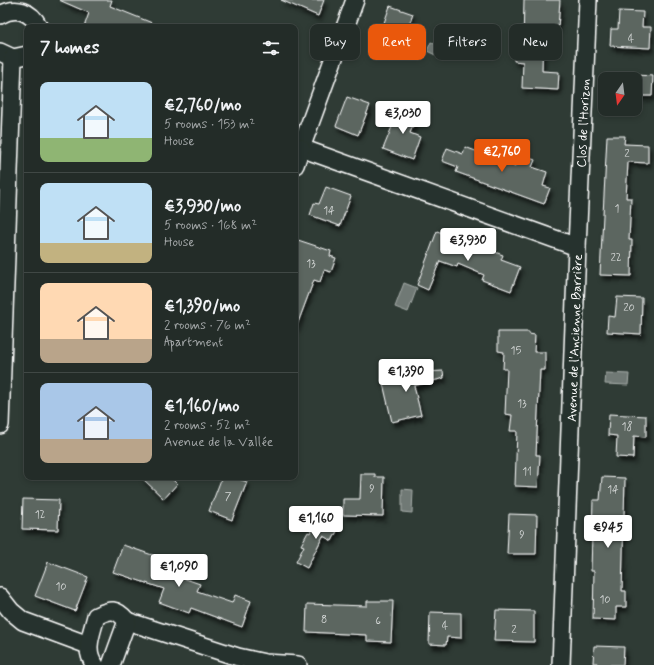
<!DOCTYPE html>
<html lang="en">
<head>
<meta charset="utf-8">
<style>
	body { margin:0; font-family:Mynerve,sans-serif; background:#2b3430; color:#f1f3f6; height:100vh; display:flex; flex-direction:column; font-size:15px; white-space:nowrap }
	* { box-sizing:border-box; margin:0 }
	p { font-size:13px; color:#a3a7a8 }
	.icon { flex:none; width:22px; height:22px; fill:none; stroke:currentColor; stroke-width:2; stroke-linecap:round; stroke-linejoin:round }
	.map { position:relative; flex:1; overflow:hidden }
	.details { position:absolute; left:24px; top:24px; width:274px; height:456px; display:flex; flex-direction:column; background:#232c28; border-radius:8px; box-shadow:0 2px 6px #0003,0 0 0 1px #404845 }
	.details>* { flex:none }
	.banner { position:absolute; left:310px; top:24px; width:284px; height:36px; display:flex; gap:8px }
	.needle { width:26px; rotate:194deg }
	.tools { position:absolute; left:598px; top:72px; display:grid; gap:8px }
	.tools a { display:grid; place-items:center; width:44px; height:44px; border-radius:8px; background:#232c28; box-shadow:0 2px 6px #0003,0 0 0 1px #404845; font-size:20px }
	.price { position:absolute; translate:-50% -34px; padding:0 9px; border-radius:4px; background:#fff; color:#222; font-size:13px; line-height:26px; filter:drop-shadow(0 1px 2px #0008) }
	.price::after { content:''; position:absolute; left:50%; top:24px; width:12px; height:9px; margin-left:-6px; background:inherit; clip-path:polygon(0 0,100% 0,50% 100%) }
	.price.active { background:#ea580c; color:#fff }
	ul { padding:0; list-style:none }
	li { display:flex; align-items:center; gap:12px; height:100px; padding:0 16px }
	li+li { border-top:1px solid #404845 }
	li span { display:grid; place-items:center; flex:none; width:112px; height:80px; border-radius:8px; color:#555 }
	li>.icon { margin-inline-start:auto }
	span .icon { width:48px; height:48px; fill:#fffc; stroke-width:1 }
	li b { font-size:17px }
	h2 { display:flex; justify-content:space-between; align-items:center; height:48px; padding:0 16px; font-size:17px }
	.chip { padding:0 14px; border-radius:8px; background:#232c28; box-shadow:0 2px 6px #0003,0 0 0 1px #404845; font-size:14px; line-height:36px }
	.chip.active { background:#ea580c; color:#fff }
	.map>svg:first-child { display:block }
</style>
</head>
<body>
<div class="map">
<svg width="654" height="665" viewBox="0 0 654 665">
	<defs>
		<filter id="shadow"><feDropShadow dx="2.5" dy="4.5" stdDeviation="2" flood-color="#0009"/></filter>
	</defs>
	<rect width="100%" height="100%" fill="#2f3b35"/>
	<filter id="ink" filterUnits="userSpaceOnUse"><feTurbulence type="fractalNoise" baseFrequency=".025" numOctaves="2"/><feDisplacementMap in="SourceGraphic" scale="8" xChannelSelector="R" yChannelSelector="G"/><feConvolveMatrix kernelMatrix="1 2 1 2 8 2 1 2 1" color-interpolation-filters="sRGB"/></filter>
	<g filter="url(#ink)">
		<path fill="#707975" stroke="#a9afac" d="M431 42 453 51 448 61 427 51Z
			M404 283 417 288 408 312 395 307Z
			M606 373 629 374 628 385 605 384Z
			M402 489 413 490 412 513 402 512Z"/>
		<path fill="#5b6661" stroke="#fff" filter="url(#shadow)" d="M59 0H112L110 6 162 27H84L89 13Z
			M281 0H324L318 16Z
			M524 0H560L558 28 543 27 542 71 559 72 558 90 522 88 523 62 514 61 515 46H523Z
			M390 6 413 14 402 45 379 37Z
			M619 11 643 12 642 27H651L650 48 610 46 611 29H618Z
			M635 75 653 76 652 96H635Z
			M347 97 370 105 358 135 336 126Z
			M400 107 418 114 410 133 420 137 412 160 383 149Z
			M607 136H625L624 144 648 145V163L628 162 626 198H631L629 240H632L631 276 600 275Z
			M465 147 515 166 520 154 535 160 532 167 547 172 543 186 550 188 544 204 456 172 458 167 442 161 447 148 463 154Z
			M326 187 351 196 340 226 310 215 314 203 319 204Z
			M437 231 503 255 501 260 520 267 511 291 482 280 484 275 458 264 457 267 440 261 428 290 417 285Z
			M295 239 331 251 330 256 336 258 331 272 324 270 320 282 314 280 296 328Z
			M617 297 642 298 641 334 607 332 608 316 615 317Z
			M498 332H529V334L535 335 534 352H545V370H540L536 455H540L538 487 515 486 517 431H510L512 415 505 414 507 369H503L504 352 498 351Z
			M443 371 444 378 414 386 421 415 392 422 382 379 408 373Z
			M609 414 646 416V437L634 436 633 458 616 457 617 436 608 435Z
			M361 474H375V477H384L383 516 343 515V499H360Z
			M141 477H170L177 484 164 499Z
			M222 477H233L247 482 232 520 209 511Z
			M602 477 625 478 622 591H626V607H616V620L593 619 594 571H591L593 500H600Z
			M23 499 59 500 58 530 22 529Z
			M509 514 537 515 536 554H507Z
			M318 517 339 527 332 541 323 536 307 568 296 562 304 546 301 545 308 532 310 533Z
			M123 545 155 556 153 563 181 574 180 577 200 584 197 591 232 603 235 595 251 601 242 627 191 608 189 613 159 602 164 589 113 572Z
			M48 562 88 577 75 611 35 596Z
			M367 601H393L391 642 367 641V635L306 632 307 604 367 606Z
			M496 610 534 611V642L494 641Z
			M430 612 461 613V638L447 637 446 645 429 644Z
			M594 646 624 647 623 665H597V663H593Z"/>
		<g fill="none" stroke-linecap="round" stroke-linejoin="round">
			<g stroke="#fff" stroke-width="20">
				<g id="minor">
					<path d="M355 0 301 148 577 247 561 665"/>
					<path d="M0 15C16 6 31 11 39 27"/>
					<path d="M0 52 13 58 27 55"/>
					<path d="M295 146 301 148 295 165"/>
					<path id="s1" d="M577 247 588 0"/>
					<path d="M0 425 13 58"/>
					<path d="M0 597 11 611 23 621 88 645"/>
					<path d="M127 621 238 657 265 663 298 665"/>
					<path d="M95 665C83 650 92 633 96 616 111 609 116 608 127 621L111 665"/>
				</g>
			</g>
			<use href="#minor" stroke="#26332d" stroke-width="17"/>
		</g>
	</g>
	<g text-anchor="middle" stroke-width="4" stroke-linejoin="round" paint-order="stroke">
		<g font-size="11" fill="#d6d9d8">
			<text x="631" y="42">4</text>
			<text x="627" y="157">2</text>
			<text x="617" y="212">1</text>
			<text x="329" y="214">14</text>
			<text x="616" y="261">22</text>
			<text x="311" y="267">13</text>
			<text x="629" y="311">20</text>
			<text x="516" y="354">15</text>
			<text x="522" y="407">13</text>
			<text x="627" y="430">18</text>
			<text x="527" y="475">11</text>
			<text x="372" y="492">9</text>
			<text x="613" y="493">14</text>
			<text x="228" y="500">7</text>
			<text x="40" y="518">12</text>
			<text x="522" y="538">9</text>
			<text x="61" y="590">10</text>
			<text x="605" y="603">10</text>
			<text x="324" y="623">8</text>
			<text x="378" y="624">6</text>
			<text x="445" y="629">4</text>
			<text x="514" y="633">2</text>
		</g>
		<g font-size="13" fill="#fff" stroke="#26332d">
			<text dy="5" stroke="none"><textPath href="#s1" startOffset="124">Clos de l'Horizon</textPath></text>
			<text transform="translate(574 338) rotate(-88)" y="5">Avenue de l'Ancienne Barrière</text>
		</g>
	</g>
</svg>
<div class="tools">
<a><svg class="needle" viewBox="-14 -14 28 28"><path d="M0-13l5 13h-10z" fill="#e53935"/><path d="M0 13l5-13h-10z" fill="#a3a7a8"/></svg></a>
</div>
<b class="price" style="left:403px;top:135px">€3,030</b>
<b class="price active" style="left:502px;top:173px">€2,760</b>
<b class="price" style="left:468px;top:262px">€3,930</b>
<b class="price" style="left:406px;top:393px">€1,390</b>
<b class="price" style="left:316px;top:540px">€1,160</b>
<b class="price" style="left:608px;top:549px">€945</b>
<b class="price" style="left:179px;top:588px">€1,090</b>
<div class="banner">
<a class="chip">Buy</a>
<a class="chip active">Rent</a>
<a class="chip">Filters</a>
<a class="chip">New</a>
</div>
<section class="details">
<h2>7 homes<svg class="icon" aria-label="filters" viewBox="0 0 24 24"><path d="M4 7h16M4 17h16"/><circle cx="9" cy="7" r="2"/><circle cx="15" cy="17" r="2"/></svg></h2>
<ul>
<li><span style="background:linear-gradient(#bfe0f5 70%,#8fb573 0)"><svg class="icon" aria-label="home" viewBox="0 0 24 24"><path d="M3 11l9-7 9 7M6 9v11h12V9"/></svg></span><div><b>€2,760/mo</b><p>5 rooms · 153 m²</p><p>House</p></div></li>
<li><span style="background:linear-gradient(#bfe0f5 75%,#c2b280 0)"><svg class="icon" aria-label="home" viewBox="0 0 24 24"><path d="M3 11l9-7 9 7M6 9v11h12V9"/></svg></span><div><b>€3,930/mo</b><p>5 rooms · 168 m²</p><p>House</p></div></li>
<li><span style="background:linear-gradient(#ffd9b3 70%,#b9a48a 0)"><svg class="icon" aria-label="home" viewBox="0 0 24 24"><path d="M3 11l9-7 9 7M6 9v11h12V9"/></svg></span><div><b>€1,390/mo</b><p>2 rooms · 76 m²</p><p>Apartment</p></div></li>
<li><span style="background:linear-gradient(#a9c7e8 70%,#b9a48a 0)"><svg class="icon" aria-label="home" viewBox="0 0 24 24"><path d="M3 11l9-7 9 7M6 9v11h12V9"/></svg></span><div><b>€1,160/mo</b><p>2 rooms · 52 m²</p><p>Avenue de la Vallée</p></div></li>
</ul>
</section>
</div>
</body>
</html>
